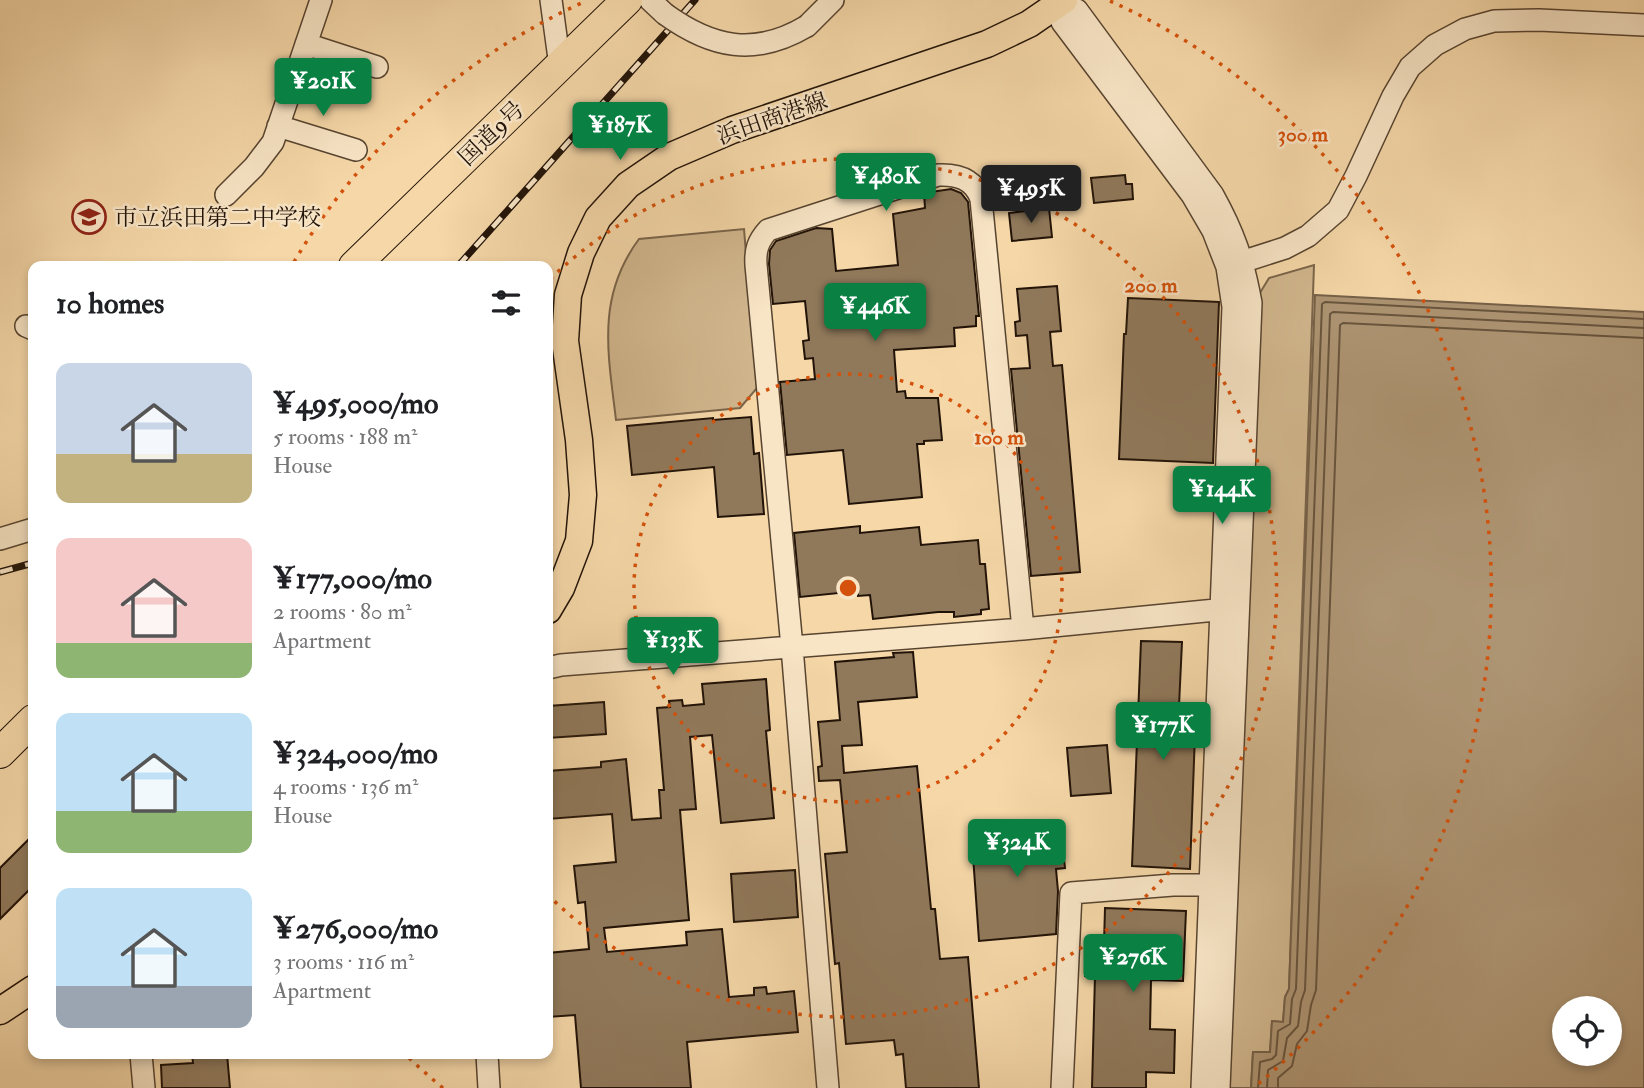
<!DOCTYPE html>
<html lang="en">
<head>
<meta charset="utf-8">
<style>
	body { margin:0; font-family:"IM FELL Double Pica","Noto Serif JP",serif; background:#f6f6f6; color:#202124; height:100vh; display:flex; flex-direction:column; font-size:26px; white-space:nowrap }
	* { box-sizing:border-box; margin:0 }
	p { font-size:23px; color:#757577 }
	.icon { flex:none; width:38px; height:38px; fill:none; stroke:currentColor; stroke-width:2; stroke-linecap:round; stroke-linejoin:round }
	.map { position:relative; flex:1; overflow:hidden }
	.drawer { position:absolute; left:28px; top:261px; width:525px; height:798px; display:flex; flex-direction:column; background:#fff; border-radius:14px; box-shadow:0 4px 10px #0003 }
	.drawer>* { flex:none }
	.tools { position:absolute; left:1552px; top:996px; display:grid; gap:14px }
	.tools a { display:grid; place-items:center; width:70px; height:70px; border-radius:50%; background:#fff; box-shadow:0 4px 10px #0003; font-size:35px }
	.price { position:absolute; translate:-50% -60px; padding:0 16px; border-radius:7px; background:#0b8043; color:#fff; font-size:23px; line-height:46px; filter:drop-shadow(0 2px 4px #0008) }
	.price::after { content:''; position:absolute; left:50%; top:42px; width:21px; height:16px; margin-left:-10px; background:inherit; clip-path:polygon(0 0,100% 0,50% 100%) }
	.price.active { background:#222; color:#fff }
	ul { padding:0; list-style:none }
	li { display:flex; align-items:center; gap:21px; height:175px; padding:0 28px }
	li span { display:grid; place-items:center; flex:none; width:196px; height:140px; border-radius:14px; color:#555 }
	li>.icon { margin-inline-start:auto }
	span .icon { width:84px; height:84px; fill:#fffc; stroke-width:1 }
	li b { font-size:30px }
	h2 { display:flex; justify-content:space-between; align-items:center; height:84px; padding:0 28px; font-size:30px }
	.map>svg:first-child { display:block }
</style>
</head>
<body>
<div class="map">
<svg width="1644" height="1088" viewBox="0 0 1644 1088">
	<rect width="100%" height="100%" fill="#f5d7a8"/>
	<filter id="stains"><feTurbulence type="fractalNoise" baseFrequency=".00286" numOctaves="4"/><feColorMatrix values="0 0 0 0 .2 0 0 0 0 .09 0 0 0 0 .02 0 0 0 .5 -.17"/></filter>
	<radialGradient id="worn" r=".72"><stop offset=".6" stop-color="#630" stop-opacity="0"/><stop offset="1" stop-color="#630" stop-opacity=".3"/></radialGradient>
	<path fill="#d1b68d" stroke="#7a644a" stroke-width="2" d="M744 229 757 388 740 408 616 420C608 353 596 297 639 239Z
		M1314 265 1289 989 1285 997 1283 1022 1272 1021 1270 1053 1253 1052 1251 1088H1223L1255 301 1269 278Z"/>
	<path fill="#ad9472" stroke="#756048" stroke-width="2" fill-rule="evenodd" d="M1315 295 1644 312V1088H1251L1253 1052H1270L1272 1021 1283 1022 1285 997 1289 989ZM1564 1008H1610V1054H1564Z"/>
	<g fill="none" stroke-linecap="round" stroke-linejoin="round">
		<path stroke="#68543d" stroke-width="2" d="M1258 1088 1260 1062 1272 1059 1276 1055 1278 1031 1290 1024 1292 999 1296 989 1322 304 1325 302 1644 319
			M1267 1088 1268 1070 1283 1061 1287 1038 1298 1026 1301 1002 1305 990 1330 314 1333 312 1644 328
			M1278 1088V1078L1292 1066 1297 1044 1307 1031 1311 1005 1316 990 1340 325 1343 323 1644 338"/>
	</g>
	<path fill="#90795b" stroke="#221308" stroke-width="2" d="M1125 175 1126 184H1132L1133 199 1094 203 1091 178Z
		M951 189 961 193 968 202 979 316H976V326L954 328 955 346 894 350 897 392 905 391 906 398H938L942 440 924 441V444H917L922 497 849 504 843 450 787 455 780 382 815 379 813 358 805 359 803 341 809 340 805 301 773 304 769 264 770 250 776 241 816 228 832 229 836 271 898 265 893 214 925 208 924 193Z
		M1049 208 1052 237 1012 241 1009 213Z
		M1057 286 1061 331 1050 332 1053 366 1062 365 1080 572 1031 576 1011 369 1030 368 1027 335 1016 336 1015 322 1020 321 1017 289Z
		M1128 298 1219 302 1213 463 1119 459 1124 334H1126Z
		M751 417 754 454 759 453 764 514 718 517 714 467 632 475 627 426 713 418V420Z
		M860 526V533L919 527 921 545 978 540 980 564H985L989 609 981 610V614L954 617V612H938L873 619 870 595 858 596V591L800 597 794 533Z
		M1141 641 1182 642 1179 706 1196 707 1190 869 1132 866Z
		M913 652 917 697 858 702 862 745 842 746 844 773 917 766 931 909H935L940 959 968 957 979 1088H906L903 1054 896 1055 894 1040 846 1044 839 963 835 964 825 854 847 852 840 780 819 781 818 767 822 766 818 722 840 720 835 662 894 657 893 653Z
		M766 679 770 730 766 731 774 818 721 823 712 735 690 737 696 809 680 810 689 920 604 928 607 952 687 945 686 932 722 929 729 997 754 995V988L766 987 767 994 794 991 798 1032 687 1042 691 1088H581L575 1015 548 1017V953L589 949 585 902 578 903 574 866 616 862 612 814 548 819V771L601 767V762L626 759 632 820 661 818 659 790H664L657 708 670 707 669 701 682 700 683 706 704 704 702 684Z
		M604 702 606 734 548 738V706Z
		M1107 745 1111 793 1071 796 1067 748Z
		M1050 821 1051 833 1061 832 1065 868 1056 869 1058 891 1056 934 979 941 971 827Z
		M33 835V886L0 919V868Z
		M795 870 798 917 734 922 731 874Z
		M1105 908 1186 911 1183 981 1151 980 1150 1029 1175 1030 1174 1073 1146 1072V1088H1092L1095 976H1085L1086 943 1104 944Z
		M192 1054H227L230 1088H162L161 1065 193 1063Z"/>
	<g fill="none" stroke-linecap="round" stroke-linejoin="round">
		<g stroke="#574430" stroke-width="24">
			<path id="minor" d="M551 0 560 66
				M650 0 665 14
				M807 26 833 0
				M306 44 377 67
				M278 126 356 150
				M226 195 254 167 273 142 321 0
				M1232 265 1285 248 1308 236 1338 210 1356 176 1393 96 1410 67 1435 45 1465 29 1494 21 1539 20 1644 25
				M26 326 33 329
				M0 539 33 529
				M548 668 561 665 1023 629 1236 608
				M141 1054 144 1088
				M487 1054 489 1088
				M828 1088 792 647 756 265C755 250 758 241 768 230L938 175C957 174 974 179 981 199L1023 629
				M1062 1088 1071 893 1173 885H1222
				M1202 1088 1233 307 1227 267 1213 231 1192 195 1062 22 1060 3 1077 10 1213 195C1234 233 1243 259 1251 303L1219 1088"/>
		</g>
		<g stroke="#221308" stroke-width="29">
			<path id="major" d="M548 610 561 588 579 541 583 495 579 440 565 341 568 295 581 253 598 218 628 185 669 157 732 130 987 44 1029 24 1064 0
				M0 1011 33 989"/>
		</g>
		<g stroke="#221308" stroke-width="32">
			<path id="highway" d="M354 266 627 0
				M0 753 33 720"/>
		</g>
		<use href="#minor" stroke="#f8e5c6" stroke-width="21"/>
		<use href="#major" stroke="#f5d7a8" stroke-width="26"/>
		<use href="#highway" stroke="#f5d7a8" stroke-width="30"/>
		<g stroke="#221308" stroke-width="7">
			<path id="rail" d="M458 266 695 0
				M0 572 33 563"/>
		</g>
		<use href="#rail" stroke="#f8e5c6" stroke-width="4.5" stroke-dasharray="13" stroke-linecap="butt"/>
		<g stroke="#574430" stroke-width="24" stroke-linecap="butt">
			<path id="minor-bridge" d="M665 14C712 48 755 57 807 26"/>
		</g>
		<use href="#minor-bridge" stroke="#f8e5c6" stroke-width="21"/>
	</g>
	<g fill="none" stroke="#d4520c" stroke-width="3.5" stroke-dasharray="3.5 7">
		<circle cx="848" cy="588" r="214"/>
		<path d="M550 279A429 429 0 1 1 550 897"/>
		<path d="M443 1088A643 643 0 0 1 405 1054M294 262A643 643 0 0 1 586 1M1110 1A643 643 0 0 1 1253 1088"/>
	</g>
	<defs>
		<g id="school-ring" transform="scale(1.75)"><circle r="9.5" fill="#f8e5c6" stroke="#8f2418" stroke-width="1.5"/><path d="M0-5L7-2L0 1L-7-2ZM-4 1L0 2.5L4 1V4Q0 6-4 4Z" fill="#8f2418"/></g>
	</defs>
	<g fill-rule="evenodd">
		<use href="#school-ring" x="89" y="217"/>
	</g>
	<g text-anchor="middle" stroke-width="5" stroke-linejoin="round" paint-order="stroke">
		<g font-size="23" fill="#221308" stroke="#f8e5c6">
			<text transform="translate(772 118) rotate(-19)" y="8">浜田商港線</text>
			<text transform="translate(491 133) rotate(-44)" y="8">国道9号</text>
		</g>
		<g font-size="23" fill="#221308" stroke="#f8e5c6" text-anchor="start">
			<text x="114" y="225">市立浜田第二中学校</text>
		</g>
	</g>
	<circle cx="848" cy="588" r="10" fill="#d4520c" stroke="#f8e5c6" stroke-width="3.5"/>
	<g font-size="21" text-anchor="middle" font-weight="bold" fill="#d4520c" stroke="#f8e5c6" stroke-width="5" stroke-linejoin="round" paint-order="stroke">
		<text x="1303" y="141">300 m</text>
		<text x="1151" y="292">200 m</text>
		<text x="999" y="444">100 m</text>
	</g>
	<rect width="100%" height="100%" filter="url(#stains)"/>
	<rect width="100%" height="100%" fill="url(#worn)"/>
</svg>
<div class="tools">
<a><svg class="icon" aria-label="locate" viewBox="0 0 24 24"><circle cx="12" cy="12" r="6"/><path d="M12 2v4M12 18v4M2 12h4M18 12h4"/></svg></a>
</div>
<b class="price" style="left:323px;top:118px">¥201K</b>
<b class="price" style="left:620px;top:162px">¥187K</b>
<b class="price" style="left:886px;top:213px">¥480K</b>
<b class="price active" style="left:1031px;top:225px">¥495K</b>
<b class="price" style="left:875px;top:343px">¥446K</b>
<b class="price" style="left:1222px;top:526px">¥144K</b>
<b class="price" style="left:673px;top:677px">¥133K</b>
<b class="price" style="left:1163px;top:762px">¥177K</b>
<b class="price" style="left:1017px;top:879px">¥324K</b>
<b class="price" style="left:1133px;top:994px">¥276K</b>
<section class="drawer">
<h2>10 homes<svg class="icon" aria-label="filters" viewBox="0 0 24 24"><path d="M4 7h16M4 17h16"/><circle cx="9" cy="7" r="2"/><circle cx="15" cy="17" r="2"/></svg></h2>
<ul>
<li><span style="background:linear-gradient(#c9d6e8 65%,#c2b280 0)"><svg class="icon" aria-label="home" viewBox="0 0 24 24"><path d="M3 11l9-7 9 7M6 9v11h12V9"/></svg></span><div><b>¥495,000/mo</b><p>5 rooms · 188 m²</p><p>House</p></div></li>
<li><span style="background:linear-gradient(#f6c9c9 75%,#8fb573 0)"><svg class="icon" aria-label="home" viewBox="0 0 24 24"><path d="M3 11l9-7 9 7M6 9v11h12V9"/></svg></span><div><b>¥177,000/mo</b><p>2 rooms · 80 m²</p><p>Apartment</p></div></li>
<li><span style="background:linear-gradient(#bfe0f5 70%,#8fb573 0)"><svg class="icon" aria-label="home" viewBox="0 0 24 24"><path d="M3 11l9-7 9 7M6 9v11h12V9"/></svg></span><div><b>¥324,000/mo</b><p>4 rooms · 136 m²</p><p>House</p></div></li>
<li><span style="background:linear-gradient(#bfe0f5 70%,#9aa5b1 0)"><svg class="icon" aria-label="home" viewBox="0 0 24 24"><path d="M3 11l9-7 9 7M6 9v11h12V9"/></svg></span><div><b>¥276,000/mo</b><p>3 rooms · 116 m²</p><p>Apartment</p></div></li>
</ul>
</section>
</div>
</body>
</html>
